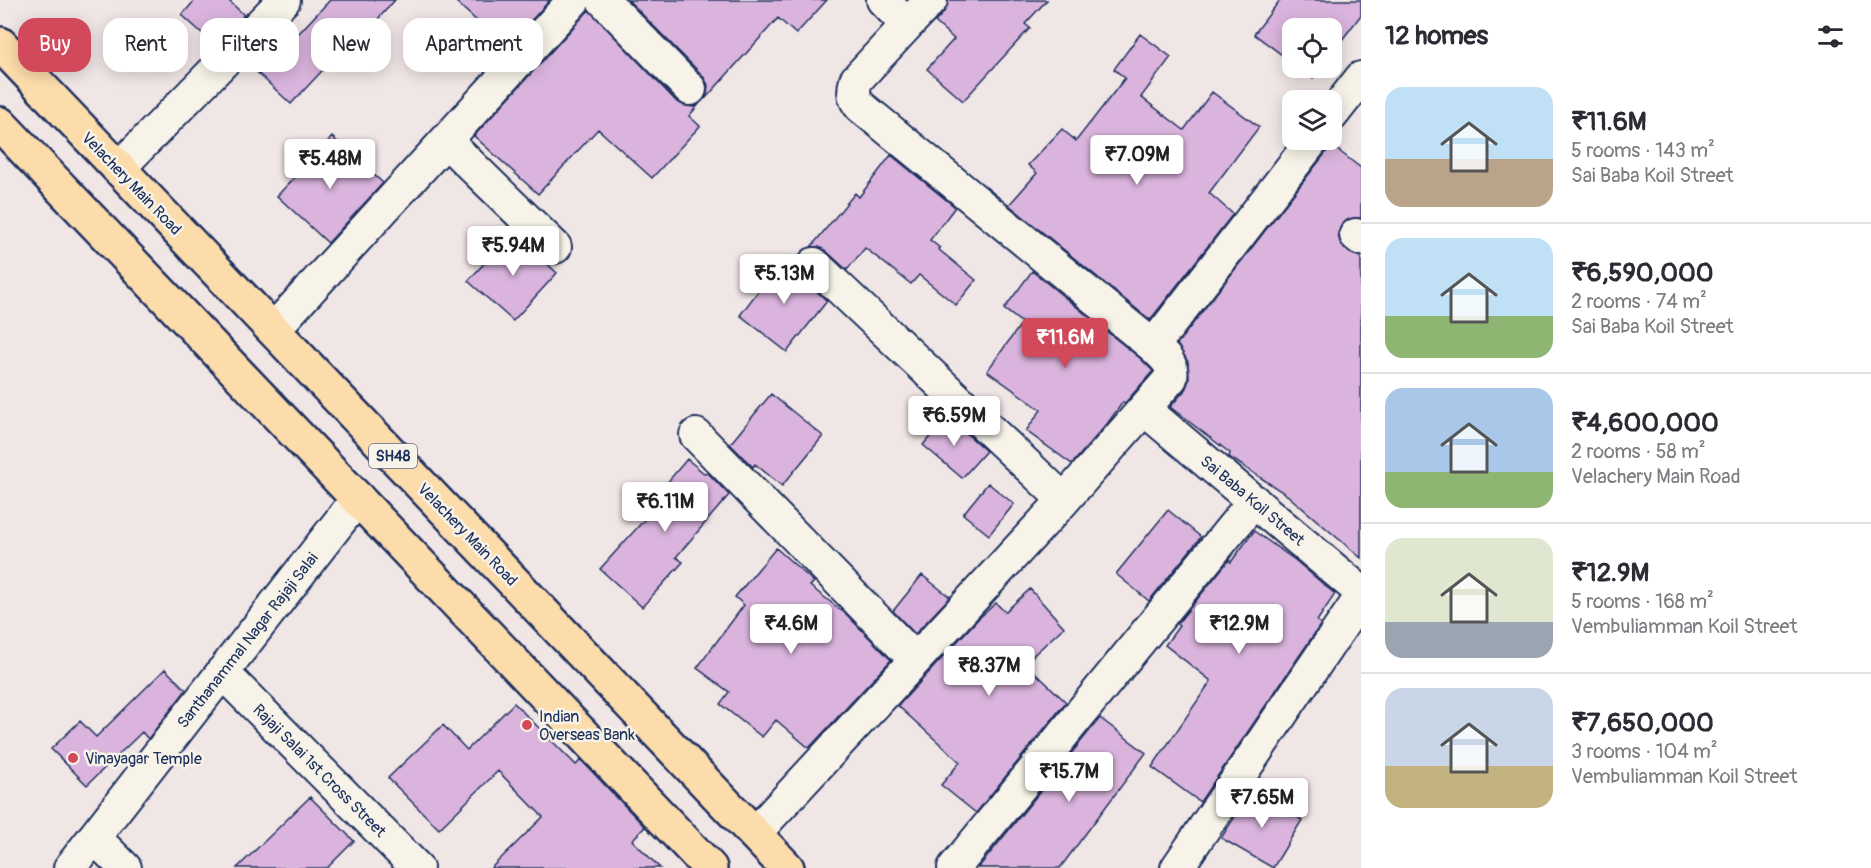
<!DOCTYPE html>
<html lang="en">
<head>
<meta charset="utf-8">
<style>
	body { margin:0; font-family:Pangolin,sans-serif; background:#f7f7f7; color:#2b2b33; height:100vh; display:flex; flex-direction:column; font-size:22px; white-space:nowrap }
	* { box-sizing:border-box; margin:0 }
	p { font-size:20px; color:#7c7c81 }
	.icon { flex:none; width:33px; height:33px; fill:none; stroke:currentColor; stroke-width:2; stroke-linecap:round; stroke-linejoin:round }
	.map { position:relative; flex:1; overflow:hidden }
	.details { display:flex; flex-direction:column; background:#fff; width:510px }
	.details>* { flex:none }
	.top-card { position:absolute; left:18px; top:18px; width:570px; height:54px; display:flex; gap:12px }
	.buttons { position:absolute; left:1282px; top:18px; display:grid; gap:12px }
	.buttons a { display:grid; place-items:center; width:60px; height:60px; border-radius:12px; background:#fff; box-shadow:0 3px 15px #0003; font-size:30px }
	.price { position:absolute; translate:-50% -51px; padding:0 14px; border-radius:6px; background:#fff; color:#222; font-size:20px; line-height:39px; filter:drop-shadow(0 2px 3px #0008) }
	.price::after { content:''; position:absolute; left:50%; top:36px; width:18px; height:14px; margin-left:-9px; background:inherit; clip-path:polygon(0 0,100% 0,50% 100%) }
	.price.active { background:#d1495b; color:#fff }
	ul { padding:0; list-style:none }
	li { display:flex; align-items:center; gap:18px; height:150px; padding:0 24px }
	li+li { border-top:2px solid #e1e1e2 }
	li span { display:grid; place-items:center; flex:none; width:168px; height:120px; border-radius:18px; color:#555 }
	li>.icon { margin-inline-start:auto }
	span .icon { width:72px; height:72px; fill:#fffc; stroke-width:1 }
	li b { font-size:26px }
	h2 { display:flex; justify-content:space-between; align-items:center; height:72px; padding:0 24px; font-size:26px }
	.tag { padding:0 21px; border-radius:18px; background:#fff; box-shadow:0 3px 15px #0003; font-size:21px; line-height:54px }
	.tag.active { background:#d1495b; color:#fff }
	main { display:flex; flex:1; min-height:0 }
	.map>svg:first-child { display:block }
</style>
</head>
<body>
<main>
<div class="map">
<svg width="1361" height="868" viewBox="0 0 1361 868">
	<rect width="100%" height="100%" fill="#f1e6e6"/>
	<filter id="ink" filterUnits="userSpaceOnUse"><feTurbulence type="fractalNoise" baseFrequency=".0167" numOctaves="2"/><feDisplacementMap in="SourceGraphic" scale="12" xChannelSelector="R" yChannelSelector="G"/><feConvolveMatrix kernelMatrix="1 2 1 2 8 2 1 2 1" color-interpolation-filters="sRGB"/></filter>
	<g filter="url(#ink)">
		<path fill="#dab4dd" stroke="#1b2f5e" stroke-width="1.5" d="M195 0H228L244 15 215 45 182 15Z
			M330 0H395L359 40 369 50 351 70 336 56 291 104 247 63 270 40 283 50Z
			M454 0H550L506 48Z
			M628 0H827L796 34 778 18 705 99 707 93 708 85 703 76Z
			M948 0H1047L1025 24 1030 28 963 101 927 69 954 39 935 22 944 12Z
			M1280 0H1361V15L1332 53V28H1293V63L1254 34Z
			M589 10 677 102 686 106 694 107 700 103 689 116 700 126 652 178 598 129 538 194 474 136Z
			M1140 34 1171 57 1141 97 1184 130 1212 92 1259 127 1209 193 1233 214 1150 320 1009 205 1037 173 1028 165 1062 129 1076 141 1125 78 1114 69Z
			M1299 68H1321L1313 78Z
			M332 137 383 183 328 243 277 196Z
			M1330 144 1361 168V218L1349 219 1342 224 1338 233 1340 242 1345 249 1350 253 1361 257V558L1287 495 1229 457 1230 453 1170 407 1185 390 1189 380 1188 362 1177 344 1327 151Z
			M891 155 955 207 930 240 940 248 938 249 976 280 956 305 919 275 911 284 865 248 847 270 826 251 819 247H811L855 193 859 197Z
			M513 232 557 273 513 321 468 281Z
			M785 256 797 264V270L802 277 827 301 787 352 740 315Z
			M1032 271 1141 359 1153 371 1125 403 1123 402 1107 424 1072 464 1026 431 1041 410 987 371 1022 323 1004 309Z
			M771 394 823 436 782 486 755 464 753 467 730 444Z
			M947 416 986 451 962 478 923 445Z
			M687 459 705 474 707 472 729 495 676 557 683 562 642 607 600 569 655 508 649 504Z
			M988 483 1014 504 989 535 963 514Z
			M1168 510 1201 537 1149 601 1116 574Z
			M1254 531 1295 560 1335 594 1317 621 1321 624 1200 802 1152 767 1211 681 1165 645 1179 626 1177 624 1229 560 1231 562Z
			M776 548 814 582 810 586 847 615 891 660 809 748 776 720 762 737 720 704 729 692 697 668 744 605 735 597Z
			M922 575 950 597 915 634 893 611Z
			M1030 589 1064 627 1025 663 1066 702 976 813 941 785 960 762 898 706 978 619 996 603 1005 612Z
			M165 669 186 690 148 739 142 732 87 785 51 749 80 721 96 737Z
			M514 703 576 765 581 760 645 827 632 840 660 868H491L543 817 498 771 439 829 388 778 443 725 467 750Z
			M1100 718 1146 753 1060 868H978Z
			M1252 790 1302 820 1273 868 1221 838Z
			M310 797 354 841 327 868H237Z"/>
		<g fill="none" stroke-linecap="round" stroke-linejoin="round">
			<g stroke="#1b2f5e" stroke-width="36">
				<path id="minor" d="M603 0 690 89
					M907 25 931 0
					M1332 115 1361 78
					M446 141 555 247
					M118 169 284 0
					M1356 235 1361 239
					M814 264 1064 500
					M273 330 574 0
					M1153 346 1313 140
					M1144 409 1361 592
					M696 435 915 659
					M222 672 417 868
					M754 834 1064 500 1171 378C1174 363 1163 356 1153 346L860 106C853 97 853 91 856 80L907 25 883 0
					M94 837 125 868
					M70 868 358 498
					M954 868 1254 501
					M1177 868 1361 597"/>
			</g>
			<g stroke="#1b2f5e" stroke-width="38">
				<path id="primary" d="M0 44 787 868
					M0 124 710 868"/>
			</g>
			<use href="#minor" stroke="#f7f3e8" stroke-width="32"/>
			<use href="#primary" stroke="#fddcac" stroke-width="33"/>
		</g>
	</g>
	<g fill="#d1495b" stroke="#f7f3e8" stroke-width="2">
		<circle cx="527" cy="725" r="6"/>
		<circle cx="73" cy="758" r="6"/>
	</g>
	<g text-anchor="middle" stroke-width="5" stroke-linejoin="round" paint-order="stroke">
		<rect fill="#f7f3e8" stroke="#5d6a87" stroke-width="1.5" x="369" y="444" width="48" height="24" rx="4.5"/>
		<g font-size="15" font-weight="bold" fill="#1b2f5e">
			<text x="393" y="461">SH48</text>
		</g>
		<g font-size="16" fill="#1b2f5e" stroke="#f7f3e8">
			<text transform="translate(132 183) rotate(46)" y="6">Velachery Main Road</text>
			<text transform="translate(1253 500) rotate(40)" y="6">Sai Baba Koil Street</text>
			<text transform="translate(468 534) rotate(46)" y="6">Velachery Main Road</text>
			<text transform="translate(247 640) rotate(-52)" y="6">Santhanammal Nagar Rajaji Salai</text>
			<text transform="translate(320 770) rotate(45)" y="6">Rajaji Salai 1st Cross Street</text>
		</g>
		<g font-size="16" fill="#1b2f5e" stroke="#f7f3e8" text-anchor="start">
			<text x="539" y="722">Indian<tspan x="539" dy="18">Overseas Bank</tspan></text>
			<text x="85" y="764">Vinayagar Temple</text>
		</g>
	</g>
</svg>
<div class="buttons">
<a><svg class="icon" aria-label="locate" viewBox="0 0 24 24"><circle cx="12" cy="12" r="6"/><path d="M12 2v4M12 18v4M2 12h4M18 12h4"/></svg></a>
<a><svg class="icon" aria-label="layers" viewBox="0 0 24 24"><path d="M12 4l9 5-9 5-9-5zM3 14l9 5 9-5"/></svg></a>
</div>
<b class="price" style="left:1137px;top:186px">₹7.09M</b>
<b class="price" style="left:330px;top:190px">₹5.48M</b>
<b class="price" style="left:513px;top:277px">₹5.94M</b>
<b class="price" style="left:784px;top:305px">₹5.13M</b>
<b class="price active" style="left:1065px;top:369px">₹11.6M</b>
<b class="price" style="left:954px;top:447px">₹6.59M</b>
<b class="price" style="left:665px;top:533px">₹6.11M</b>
<b class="price" style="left:791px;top:655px">₹4.6M</b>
<b class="price" style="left:1239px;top:655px">₹12.9M</b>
<b class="price" style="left:989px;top:697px">₹8.37M</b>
<b class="price" style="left:1069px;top:803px">₹15.7M</b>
<b class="price" style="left:1262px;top:829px">₹7.65M</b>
<div class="top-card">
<a class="tag active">Buy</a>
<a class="tag">Rent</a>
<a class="tag">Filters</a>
<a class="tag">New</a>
<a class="tag">Apartment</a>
</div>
</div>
<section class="details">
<h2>12 homes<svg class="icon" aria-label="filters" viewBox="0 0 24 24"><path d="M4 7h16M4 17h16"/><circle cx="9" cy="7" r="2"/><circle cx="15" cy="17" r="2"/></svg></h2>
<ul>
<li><span style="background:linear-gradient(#bfe0f5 60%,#b9a48a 0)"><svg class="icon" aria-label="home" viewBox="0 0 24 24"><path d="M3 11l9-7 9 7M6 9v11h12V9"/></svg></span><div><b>₹11.6M</b><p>5 rooms · 143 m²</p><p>Sai Baba Koil Street</p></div></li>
<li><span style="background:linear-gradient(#bfe0f5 65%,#8fb573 0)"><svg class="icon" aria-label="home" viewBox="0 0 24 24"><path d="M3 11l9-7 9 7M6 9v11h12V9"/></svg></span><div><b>₹6,590,000</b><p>2 rooms · 74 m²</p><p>Sai Baba Koil Street</p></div></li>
<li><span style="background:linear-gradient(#a9c7e8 70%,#8fb573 0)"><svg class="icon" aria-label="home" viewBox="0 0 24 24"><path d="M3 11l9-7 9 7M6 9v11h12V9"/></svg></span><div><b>₹4,600,000</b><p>2 rooms · 58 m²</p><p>Velachery Main Road</p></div></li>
<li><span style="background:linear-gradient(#dfe7d0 70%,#9aa5b1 0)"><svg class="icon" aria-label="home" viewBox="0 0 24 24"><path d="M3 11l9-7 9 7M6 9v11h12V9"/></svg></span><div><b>₹12.9M</b><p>5 rooms · 168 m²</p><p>Vembuliamman Koil Street</p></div></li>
<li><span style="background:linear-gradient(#c9d6e8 65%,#c2b280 0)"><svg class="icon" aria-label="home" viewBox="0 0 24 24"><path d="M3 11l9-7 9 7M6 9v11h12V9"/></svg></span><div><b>₹7,650,000</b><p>3 rooms · 104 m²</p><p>Vembuliamman Koil Street</p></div></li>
</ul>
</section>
</main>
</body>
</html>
